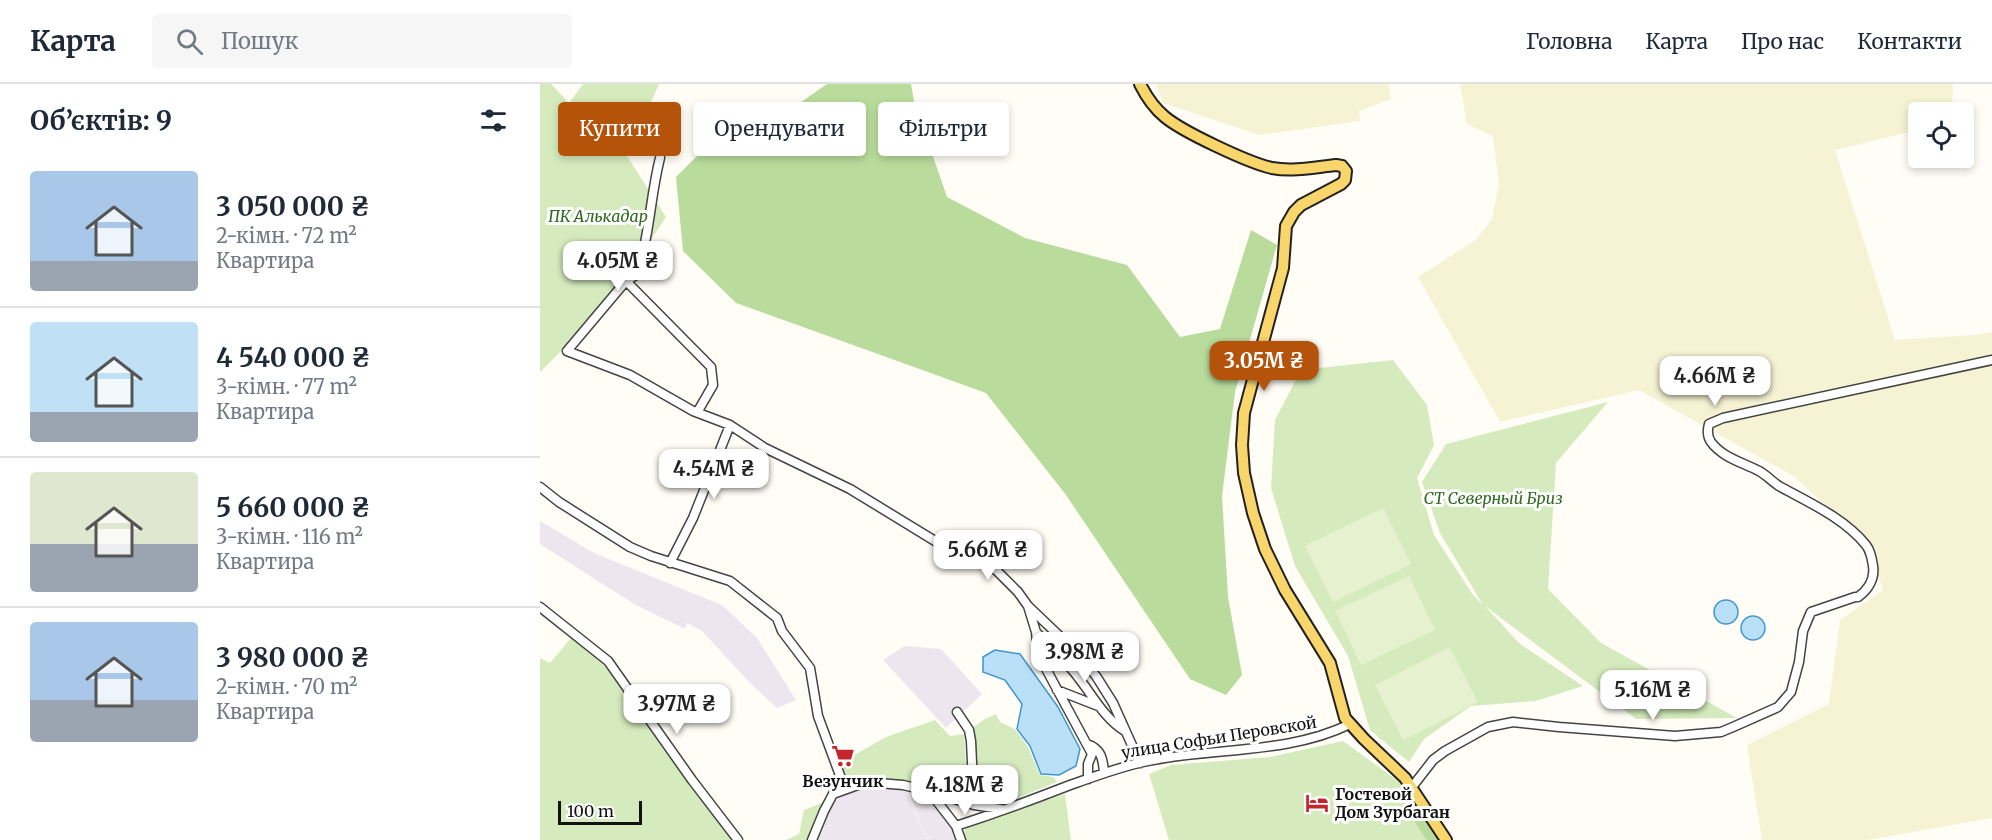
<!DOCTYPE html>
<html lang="uk">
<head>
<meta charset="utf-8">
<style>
	body { margin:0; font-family:Merriweather,serif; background:#f6f6f7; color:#1f2937; height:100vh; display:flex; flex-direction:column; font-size:22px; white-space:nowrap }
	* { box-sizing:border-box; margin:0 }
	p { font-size:20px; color:#747a83 }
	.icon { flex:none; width:33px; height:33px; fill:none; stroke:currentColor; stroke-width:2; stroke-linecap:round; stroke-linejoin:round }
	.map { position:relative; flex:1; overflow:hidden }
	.panel { display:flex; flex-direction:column; background:#fff; width:540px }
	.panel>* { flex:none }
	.guide { position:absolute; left:18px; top:18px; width:570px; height:54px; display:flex; gap:12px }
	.tools { position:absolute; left:1368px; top:18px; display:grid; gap:12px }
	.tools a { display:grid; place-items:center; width:66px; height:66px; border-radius:6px; background:#fff; box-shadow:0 3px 9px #0003; font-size:30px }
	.scale { position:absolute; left:18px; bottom:15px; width:84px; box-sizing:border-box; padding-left:6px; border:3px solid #111; border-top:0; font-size:16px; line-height:21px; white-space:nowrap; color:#111; -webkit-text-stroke:4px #fff; paint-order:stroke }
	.price { position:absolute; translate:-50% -51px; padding:0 14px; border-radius:12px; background:#fff; color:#222; font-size:20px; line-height:39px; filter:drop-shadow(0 2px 3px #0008) }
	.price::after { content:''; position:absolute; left:50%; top:36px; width:18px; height:14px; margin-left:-9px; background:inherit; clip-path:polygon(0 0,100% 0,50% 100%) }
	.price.current { background:#b45309; color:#fff }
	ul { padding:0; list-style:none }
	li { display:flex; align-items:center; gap:18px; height:150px; padding:0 30px }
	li+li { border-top:2px solid #e0e1e3 }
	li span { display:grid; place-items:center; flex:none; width:168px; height:120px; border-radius:6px; color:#555 }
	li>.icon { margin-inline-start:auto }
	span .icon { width:72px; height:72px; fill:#fffc; stroke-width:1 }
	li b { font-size:26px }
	h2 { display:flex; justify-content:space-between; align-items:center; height:72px; padding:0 30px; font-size:26px }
	.chip { padding:0 21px; border-radius:6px; background:#fff; box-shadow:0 3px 9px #0003; font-size:21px; line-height:54px }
	.chip.current { background:#b45309; color:#fff }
	header { display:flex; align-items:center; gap:36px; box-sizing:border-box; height:84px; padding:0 30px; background:#fff; border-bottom:2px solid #e0e1e3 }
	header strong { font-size:28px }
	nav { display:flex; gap:33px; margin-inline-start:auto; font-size:21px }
	.search { width:420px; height:54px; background:#f6f6f7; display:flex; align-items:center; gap:15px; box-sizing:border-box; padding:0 21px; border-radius:6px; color:#747a83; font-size:22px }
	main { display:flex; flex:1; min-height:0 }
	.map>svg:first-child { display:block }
</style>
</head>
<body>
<header>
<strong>Карта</strong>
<div class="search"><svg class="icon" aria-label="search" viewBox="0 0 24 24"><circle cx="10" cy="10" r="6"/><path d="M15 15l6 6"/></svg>Пошук</div>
<nav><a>Головна</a><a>Карта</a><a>Про нас</a><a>Контакти</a></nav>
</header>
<main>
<section class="panel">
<h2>Об’єктів: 9<svg class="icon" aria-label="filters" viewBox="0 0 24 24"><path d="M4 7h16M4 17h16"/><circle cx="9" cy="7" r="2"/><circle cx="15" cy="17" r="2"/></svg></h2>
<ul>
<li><span style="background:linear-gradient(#a9c7e8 75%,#9aa5b1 0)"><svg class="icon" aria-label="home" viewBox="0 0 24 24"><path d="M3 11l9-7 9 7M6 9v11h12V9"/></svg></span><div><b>3 050 000 ₴</b><p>2-кімн. · 72 m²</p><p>Квартира</p></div></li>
<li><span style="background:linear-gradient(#bfe0f5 75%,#9aa5b1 0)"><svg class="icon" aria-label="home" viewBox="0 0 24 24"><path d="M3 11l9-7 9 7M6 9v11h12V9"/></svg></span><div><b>4 540 000 ₴</b><p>3-кімн. · 77 m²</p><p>Квартира</p></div></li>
<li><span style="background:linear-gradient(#dfe7d0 60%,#9aa5b1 0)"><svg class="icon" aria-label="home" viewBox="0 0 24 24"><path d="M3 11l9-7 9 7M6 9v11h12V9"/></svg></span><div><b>5 660 000 ₴</b><p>3-кімн. · 116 m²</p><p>Квартира</p></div></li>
<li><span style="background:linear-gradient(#a9c7e8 65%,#9aa5b1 0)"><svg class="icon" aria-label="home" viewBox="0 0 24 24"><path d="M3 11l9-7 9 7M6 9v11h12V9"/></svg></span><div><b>3 980 000 ₴</b><p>2-кімн. · 70 m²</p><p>Квартира</p></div></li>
</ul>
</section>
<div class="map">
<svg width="1452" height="756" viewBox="0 0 1452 756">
	<rect width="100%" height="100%" fill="#fffdf5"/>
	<path fill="#eee6ef" d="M0 437 54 469 182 521 217 554 256 616 237 624 209 598 162 547 147 539 145 545 94 520 0 460Z
		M364 562 401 565 442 610 406 644 343 576Z
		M326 702 366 705 386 755 393 752 386 754 367 705 386 710 409 739 415 756H276L290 719Z"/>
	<path fill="#f6f3d4" d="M616 0H849L851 15 819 27 820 37 719 51 623 19Z
		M920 0H1413L1412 28H1378V46L1295 66 1355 256 1434 251 1452 248V734L1327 756H1222L1207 661 1289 620 1300 536 1343 506 1328 462 1255 393 1099 306 960 338 878 193 936 156 952 135 959 100 953 52 927 40Z"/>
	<path fill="#d5ebbd" d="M0 0H11L29 19 43 0H119L87 72 126 133 68 221 0 288Z
		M853 276 887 321 894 361 877 394 894 451 933 511 943 521 900 449 882 398 906 360 1068 318 1016 379 1008 505 1061 559 1197 634 1096 635 945 522 980 560 1043 602 996 617 931 622 884 655 869 678 830 646 808 572 755 482 731 404 735 336 761 286Z
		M32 553 59 575 196 756H0V574L10 579Z
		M456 630 460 638 475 645 488 663 500 691 514 693 517 698 463 720 435 713 432 644 445 635Z
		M395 636 410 652 424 650 428 709 424 713C389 704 348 687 313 698L302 689 298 678 311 673 346 653Z
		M803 657 865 702 857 710 886 756H629L609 690 631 681 730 673Z
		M525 710 531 756H425L423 752 426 743Z
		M284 718 267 756H246L259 750 264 726Z"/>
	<path fill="#b9dc9c" d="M287 0H371L374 17 407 113 485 154 587 181 640 253 680 245 711 146 737 161 695 308 682 412 688 513 702 591 686 611 650 595 526 411 446 309 196 219 143 167 136 93 183 46 261 18Z
		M865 702 900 756H886L857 710Z"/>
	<path fill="#e6f2cf" d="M843 424 871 480 793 518 765 462Z
		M869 492 895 546 821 581 795 527Z
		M910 563 938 618 863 656 835 601Z"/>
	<path fill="#b9e0f7" stroke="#3f96cf" stroke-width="1.5" d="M1174 528a12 12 0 1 1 24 0a12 12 0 1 1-24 0Z
		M1201 544a12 12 0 1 1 24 0a12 12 0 1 1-24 0Z
		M455 566 480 570 518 623 540 665 536 682 519 691 501 690 490 662 477 645 482 620 465 596 443 588V573Z"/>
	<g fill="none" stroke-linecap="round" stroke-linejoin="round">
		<g stroke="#444" stroke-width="11">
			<path id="minor" d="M120 74C110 113 110 153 96 191L86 197 171 283 173 301 158 327
				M86 197 27 267 90 291 153 327 190 341 225 364 310 405 413 468 456 486 478 508 488 522 532 564 556 592 573 619 600 679
				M0 403 19 418 90 463 111 472 190 497 237 534 242 547 270 584 278 632 305 705
				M130 479 153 434 190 341
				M1318 513C1328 506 1335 495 1333 482 1332 475 1330 466 1326 461 1304 434 1268 418 1239 402 1231 397 1226 390 1217 386 1201 378 1182 373 1171 358 1167 352 1167 347 1169 340L1183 334 1452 276
				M488 522 496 548 498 570 552 670 548 680V695
				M0 523 68 577 152 696 198 756
				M496 548C510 563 526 577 538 593 553 612 564 634 585 647
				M517 606 558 622
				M417 628 429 646 431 657 434 721
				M547 660C561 665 563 674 564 689
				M872 703 893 676 905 667 948 643 973 638 1019 643 1135 652 1181 648 1193 643 1238 623 1251 608 1259 578 1263 547 1271 528 1315 513
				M389 707 434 721 461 725
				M416 742C453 730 489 717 525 703 550 694 576 684 603 678 671 663 747 671 810 640
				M272 756 284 727 293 710 326 698 363 701 389 707 416 742 421 756"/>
		</g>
		<g stroke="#222" stroke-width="14">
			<path id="major" d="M600 0C606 12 614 24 625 33 643 48 709 79 732 84 753 88 776 83 796 81L802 82 806 87 805 96 801 100 761 121 754 128 746 142 743 184 704 329 702 361 704 389 713 429 725 465 745 506 790 579 805 634 824 655 865 694 906 756"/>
		</g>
		<use href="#minor" stroke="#fff" stroke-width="8"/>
		<use href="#major" stroke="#f9d66b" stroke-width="10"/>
	</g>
	<defs>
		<g id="supermarket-bare" transform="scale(1.8)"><path d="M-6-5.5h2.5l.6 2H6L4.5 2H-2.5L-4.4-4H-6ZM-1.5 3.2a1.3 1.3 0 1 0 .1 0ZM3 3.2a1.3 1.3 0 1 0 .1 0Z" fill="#c4262e" stroke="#fff" stroke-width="2.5" paint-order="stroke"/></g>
		<g id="hotel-bare" transform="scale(1.8)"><path d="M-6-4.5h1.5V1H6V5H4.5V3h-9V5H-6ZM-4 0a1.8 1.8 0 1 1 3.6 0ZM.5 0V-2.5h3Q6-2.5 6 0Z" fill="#c4262e" stroke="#fff" stroke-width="2.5" paint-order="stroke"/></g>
	</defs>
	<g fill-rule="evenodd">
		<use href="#supermarket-bare" x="303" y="672"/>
		<use href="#hotel-bare" x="777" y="719"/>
	</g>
	<g text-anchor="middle" stroke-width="6" stroke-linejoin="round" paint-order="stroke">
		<g font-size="16" font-style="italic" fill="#2f6b1f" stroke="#fff">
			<text x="58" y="138">ПК Алькадар</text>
			<text x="953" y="420">СТ Северный Бриз</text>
		</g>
		<g font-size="16" fill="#111" stroke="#fff">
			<text transform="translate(679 653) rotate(-9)" y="6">улица Софьи Перовской</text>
		</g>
		<g font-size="16" font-weight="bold" fill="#111" stroke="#fff">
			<text x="303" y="703">Везунчик</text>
			<text x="795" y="716" text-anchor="start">Гостевой<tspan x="795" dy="18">Дом Зурбаган</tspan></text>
		</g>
	</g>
</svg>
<div class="tools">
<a><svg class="icon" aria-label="locate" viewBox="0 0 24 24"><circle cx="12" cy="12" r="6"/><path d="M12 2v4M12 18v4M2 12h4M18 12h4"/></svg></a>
</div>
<div class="scale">100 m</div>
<b class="price" style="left:78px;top:208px">4.05M ₴</b>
<b class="price current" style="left:724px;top:308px">3.05M ₴</b>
<b class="price" style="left:1175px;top:323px">4.66M ₴</b>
<b class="price" style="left:174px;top:416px">4.54M ₴</b>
<b class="price" style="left:448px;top:497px">5.66M ₴</b>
<b class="price" style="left:545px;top:599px">3.98M ₴</b>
<b class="price" style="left:1113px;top:637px">5.16M ₴</b>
<b class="price" style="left:137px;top:651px">3.97M ₴</b>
<b class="price" style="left:425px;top:732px">4.18M ₴</b>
<div class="guide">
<a class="chip current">Купити</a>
<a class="chip">Орендувати</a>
<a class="chip">Фільтри</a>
</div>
</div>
</main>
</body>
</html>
